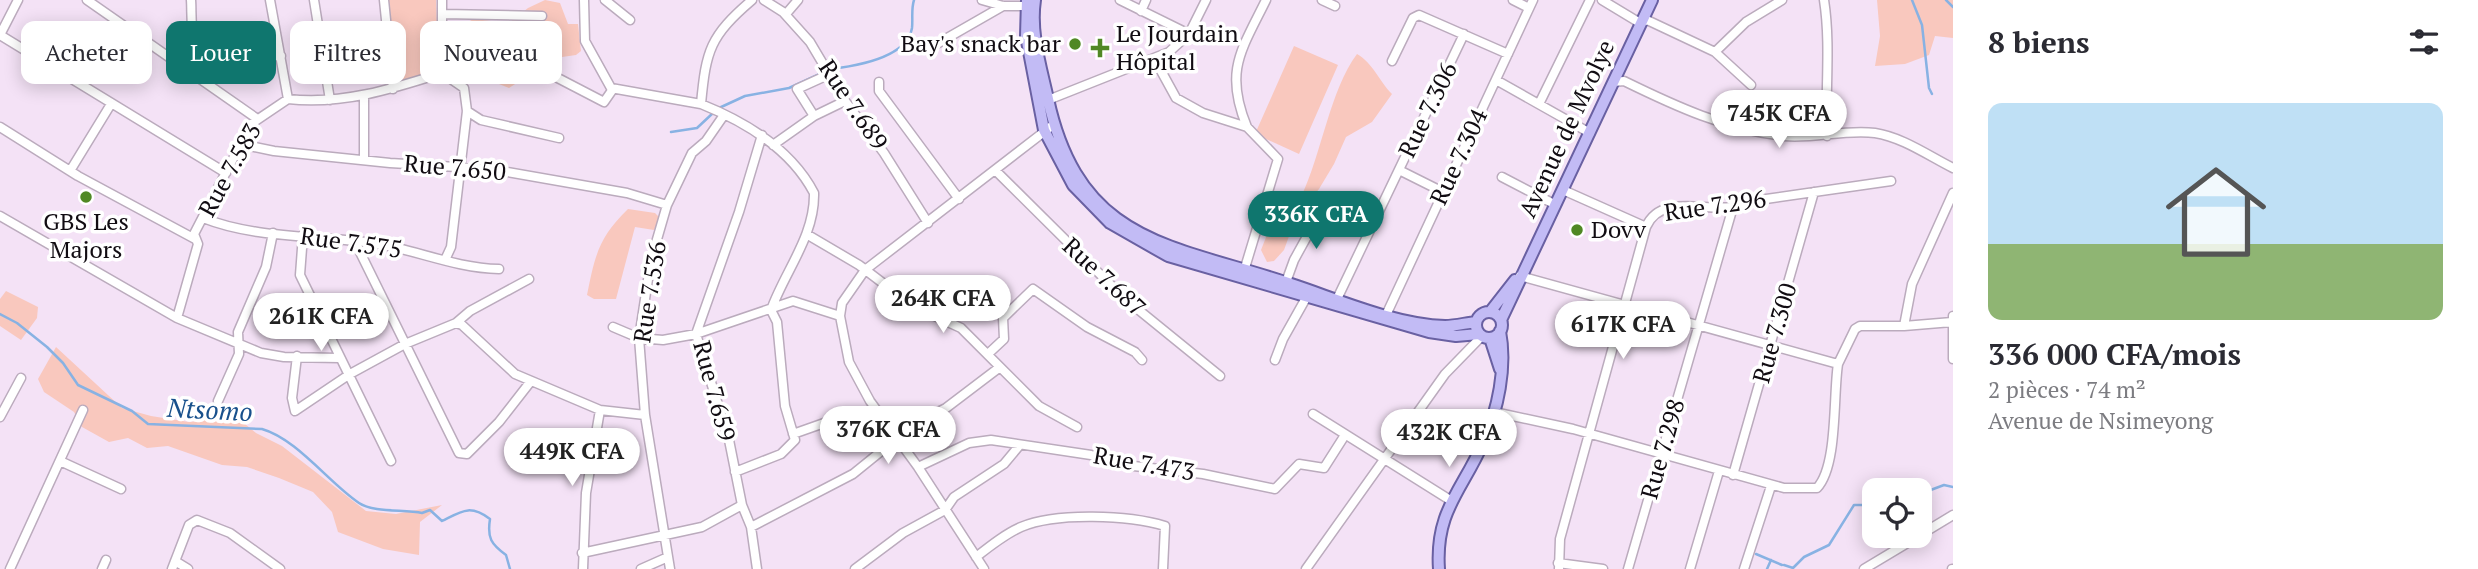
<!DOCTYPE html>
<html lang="fr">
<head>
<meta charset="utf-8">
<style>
	body { margin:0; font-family:"PT Serif",serif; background:#f7f7f7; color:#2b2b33; height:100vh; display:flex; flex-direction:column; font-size:26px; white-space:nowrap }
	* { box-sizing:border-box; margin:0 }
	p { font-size:23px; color:#7c7c81 }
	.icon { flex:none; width:38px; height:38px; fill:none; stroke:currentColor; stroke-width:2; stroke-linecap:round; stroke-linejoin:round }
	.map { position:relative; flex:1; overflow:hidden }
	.panel { display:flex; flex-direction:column; background:#fff; width:525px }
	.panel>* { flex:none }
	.banner { position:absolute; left:21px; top:21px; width:665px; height:63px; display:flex; gap:14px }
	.tools { position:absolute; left:1862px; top:478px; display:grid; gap:14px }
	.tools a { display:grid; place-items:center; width:70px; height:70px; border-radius:14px; background:#fff; box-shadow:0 4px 18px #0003; font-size:35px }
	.price { position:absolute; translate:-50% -60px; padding:0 16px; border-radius:24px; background:#fff; color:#222; font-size:23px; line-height:46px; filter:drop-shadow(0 2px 4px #0008) }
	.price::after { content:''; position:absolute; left:50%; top:42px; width:21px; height:16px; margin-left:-10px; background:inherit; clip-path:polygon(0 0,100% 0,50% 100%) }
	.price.selected { background:#0f766e; color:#fff }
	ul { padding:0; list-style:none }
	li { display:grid; align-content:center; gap:14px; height:371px; padding:0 35px }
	li span { display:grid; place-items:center; height:217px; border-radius:14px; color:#555 }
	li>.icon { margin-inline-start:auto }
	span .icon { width:126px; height:126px; fill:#fffc; stroke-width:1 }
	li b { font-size:30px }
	h2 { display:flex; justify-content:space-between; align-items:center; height:84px; padding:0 35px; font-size:30px }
	.pill { padding:0 24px; border-radius:14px; background:#fff; box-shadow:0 4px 18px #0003; font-size:24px; line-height:63px }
	.pill.selected { background:#0f766e; color:#fff }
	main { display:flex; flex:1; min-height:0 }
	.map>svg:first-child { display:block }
</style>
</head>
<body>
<main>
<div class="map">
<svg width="1953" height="569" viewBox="0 0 1953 569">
	<rect width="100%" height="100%" fill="#f4e2f6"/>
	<path fill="#f9c8be" d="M388 0H436L439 70 395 82Z
		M545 0 560 3 568 24H578L581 51 576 55 555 58 509 88 474 74 469 78 449 74 445 63 454 28 474 19 509 23 528 8Z
		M1877 0H1953V38L1935 36 1929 55 1905 64 1875 66 1880 36Z
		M1294 46 1338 65 1299 154 1255 134Z
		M1357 54C1373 63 1379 81 1392 94L1372 122 1346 137 1334 164 1319 189 1296 217 1284 250 1274 261 1267 262 1261 250 1281 199 1301 197C1321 156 1330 90 1357 54Z
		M628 209 655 213 660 218 654 230 635 227 616 299H594L587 295C595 255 599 237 628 209Z
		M6 291 38 307 37 318 21 340 0 326V299Z
		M56 347 122 408 151 416 189 422 217 418 239 419 256 433 282 446 366 511 396 514 442 505 420 522 419 555 383 549 338 532 332 512 313 492 279 478 247 467 222 465 168 446 147 448 128 438 109 442 82 427 74 412 44 392 38 379Z"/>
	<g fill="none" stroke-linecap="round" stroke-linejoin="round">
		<path stroke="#88b2e3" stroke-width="2.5" d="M1912 0 1922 25 1929 88 1932 94
			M1946 0 1953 7
			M831 69C856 66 907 58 912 28 913 19 911 9 914 0
			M719 108 745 96 789 88 824 72
			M671 132 697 128 713 113
			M0 314 17 323 47 347 63 363 78 385 132 411 148 424 262 429C297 439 329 483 359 503 374 513 405 509 422 513L430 510 442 521C462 511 470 504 490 519 487 538 491 544 506 555L510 569
			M1920 494 1944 485 1953 487
			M1756 554 1782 565
			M1784 565 1793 568 1804 557 1829 545 1854 505H1874
			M1767 569 1771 560"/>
		<g stroke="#bbabbd" stroke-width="11">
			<path id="minor" d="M87 0 256 118
				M191 0C192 12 190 27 195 38 206 67 257 56 281 56
				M270 0 288 99
				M314 0 330 100
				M384 0 393 89
				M584 0 585 41 611 88 701 104C746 122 791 149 814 193 815 236 785 271 771 310L777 322 785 406 795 440 781 454 735 472
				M605 0 630 20
				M764 0 783 12 810 42 845 101 884 153 928 223
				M982 0 1003 6H1026
				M1120 0 1189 34
				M1322 0 1335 6
				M1513 0 1529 8
				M1602 0 1640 23 1647 20 1715 52 1746 22 1782 0
				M1824 0C1831 45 1825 91 1827 136
				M1141 11 1146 0
				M443 14 542 16
				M786 14 798 0
				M0 35 226 173
				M0 35 18 0
				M935 45 1003 6
				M1715 52 1751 85
				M1154 58 1176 98 1203 113 1247 127 1278 159 1244 271
				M1392 61 1413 18 1419 15 1508 54
				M442 73V0
				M552 75 604 102 613 89
				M1496 80 1590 133
				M879 82V91L959 199
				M1613 82 1624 81C1675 106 1727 130 1784 136 1814 139 1845 129 1875 133 1902 137 1929 156 1953 168
				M364 95V160
				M1048 100 1169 52 1189 34 1206 0
				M1540 102 1590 0
				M701 104C706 50 710 36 752 0
				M467 111 481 120 559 138
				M814 116 845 101
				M0 127 78 176 195 239
				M1247 127C1224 71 1241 51 1266 0
				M240 144 274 151 390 163 490 169 627 193 667 205
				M773 145 814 116 797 89 830 74
				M995 170 1124 298 1220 376
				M1399 170 1443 192
				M70 171 111 104
				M1502 177 1556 205
				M1563 190 1646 227
				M0 216 177 318 261 353 284 357 339 358
				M203 218C256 239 317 235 373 243 417 250 455 268 499 269
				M303 235 300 275 391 461
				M808 235 859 265 913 306 961 328 1039 406 1077 427
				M355 242 459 453 467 454 499 422 531 381
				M1286 282 1294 260 1321 211 1331 207 1342 214
				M1337 299 1464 34
				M1387 313 1533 0
				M1953 316V359
				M177 318 198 244 194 234 251 124 288 99C342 105 392 89 442 73L464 88 467 111 451 247 445 260
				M1952 322 1904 326 1912 284 1953 193
				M456 323 462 325 515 374 600 410 645 415
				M613 327 639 338 663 340 696 334 793 301 840 316
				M989 353 1004 339 1003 318 1033 289 1087 327 1135 352 1142 360
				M297 356 292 398 295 411 350 374 405 344 456 323 470 311 529 279
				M1275 360 1283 339 1306 298
				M1838 364 1855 329 1860 326H1904
				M218 401 239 354 238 332 266 267 273 233
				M1494 412 1573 429 1784 488H1817C1838 466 1833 395 1838 364L1520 276
				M1313 414 1450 500
				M0 417 21 378
				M793 434 827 422
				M60 461 121 489
				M918 467 969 443 991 440 1091 455 1125 465 1203 474 1275 489 1299 464 1324 468 1345 435
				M1733 475 1814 192
				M751 527 853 474 916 423 946 408 1000 367
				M1920 535 1953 515
				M582 553 702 527 742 505
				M976 557C990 546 1005 534 1021 527 1056 512 1129 515 1165 526L1163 569
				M175 561 188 569
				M1558 563 1603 569
				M10 569 83 410
				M102 569 106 560
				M172 569 189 525 197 520 230 533 280 569
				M583 569 586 493 600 410
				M641 569 668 557
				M670 569 645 415 639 338 651 260 667 205 692 153 706 141 724 115
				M757 569 751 527 742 505 729 440 696 334 739 212 762 135
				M855 569 903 533 945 510 954 497 1004 464 1019 446
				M984 569 918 467 870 401 849 362 840 316 842 303 865 270 1053 125
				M1306 569 1445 374 1482 336
				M1559 569 1560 539 1646 227C1660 194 1704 211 1731 207 1738 206 1745 203 1752 201L1891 181
				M1628 569 1733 207
				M1690 569 1719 471
				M1744 569 1771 486
				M1864 569 1919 536
				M1952 569H1953"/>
		</g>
		<g stroke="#6960a2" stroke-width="14">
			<path id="major" d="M1027 0 1026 36 1044 130 1073 185 1110 223 1168 256 1429 332 1456 336 1479 334
				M1035 0C1030 33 1041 67 1048 99 1080 245 1172 244 1291 284 1337 299 1396 325 1445 326 1455 326 1466 323 1476 322
				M1476 325a13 13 0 1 1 26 0a13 13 0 1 1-26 0Z
				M1490 312 1515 280
				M1501 320 1652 0
				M1490 338 1500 369
				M1439 569C1435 511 1462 491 1483 443 1498 410 1507 367 1500 331"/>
		</g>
		<use href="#minor" stroke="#fff" stroke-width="8"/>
		<use href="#major" stroke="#c2bbf5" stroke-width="10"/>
	</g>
	<g fill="#508824" stroke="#fff" stroke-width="2.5">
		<circle cx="1075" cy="44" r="7"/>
		<path d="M1096.5 37.5h7v7h7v7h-7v7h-7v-7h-7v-7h7z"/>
		<circle cx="86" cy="197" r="7"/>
		<circle cx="1577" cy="230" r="7"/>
	</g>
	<g text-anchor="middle" stroke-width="7" stroke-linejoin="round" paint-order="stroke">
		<g font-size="24" fill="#110c12" stroke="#fff" text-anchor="start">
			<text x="1116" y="42">Le Jourdain<tspan x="1116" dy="28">Hôpital</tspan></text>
			<text x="1061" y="52" text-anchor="end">Bay's snack bar</text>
			<text x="86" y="230" text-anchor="middle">GBS Les<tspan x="86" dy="28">Majors</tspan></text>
			<text x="1591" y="238">Dovv</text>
		</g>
		<g font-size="24" fill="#110c12" stroke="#fff">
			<text transform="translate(853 105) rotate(56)" y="8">Rue 7.689</text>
			<text transform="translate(1428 110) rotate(-64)" y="8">Rue 7.306</text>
			<text transform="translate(1567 129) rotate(-65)" y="8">Avenue de Mvolye</text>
			<text transform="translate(1459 157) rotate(-65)" y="8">Rue 7.304</text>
			<text transform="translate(455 168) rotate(5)" y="8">Rue 7.650</text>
			<text transform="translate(230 170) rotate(-61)" y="8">Rue 7.583</text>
			<text transform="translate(1715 206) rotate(-8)" y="8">Rue 7.296</text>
			<text transform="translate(351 243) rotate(8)" y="8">Rue 7.575</text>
			<text transform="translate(1104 277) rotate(43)" y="8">Rue 7.687</text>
			<text transform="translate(650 292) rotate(-81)" y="8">Rue 7.536</text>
			<text transform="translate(1775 333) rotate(-74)" y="8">Rue 7.300</text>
			<text transform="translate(714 391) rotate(75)" y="8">Rue 7.659</text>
			<text transform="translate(1663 449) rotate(-74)" y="8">Rue 7.298</text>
			<text transform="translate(1144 464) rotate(10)" y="8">Rue 7.473</text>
		</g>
		<g font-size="26" font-style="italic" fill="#18508c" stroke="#fff">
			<text transform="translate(210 410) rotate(3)" y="9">Ntsomo</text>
		</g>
	</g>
</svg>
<div class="tools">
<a><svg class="icon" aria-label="locate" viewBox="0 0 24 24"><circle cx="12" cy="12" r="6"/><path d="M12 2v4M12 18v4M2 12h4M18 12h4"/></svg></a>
</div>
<b class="price" style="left:1779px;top:150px">745K CFA</b>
<b class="price selected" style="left:1316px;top:251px">336K CFA</b>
<b class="price" style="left:943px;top:335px">264K CFA</b>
<b class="price" style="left:321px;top:353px">261K CFA</b>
<b class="price" style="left:1623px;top:361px">617K CFA</b>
<b class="price" style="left:888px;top:466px">376K CFA</b>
<b class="price" style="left:1449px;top:469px">432K CFA</b>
<b class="price" style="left:572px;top:488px">449K CFA</b>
<div class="banner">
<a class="pill">Acheter</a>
<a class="pill selected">Louer</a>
<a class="pill">Filtres</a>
<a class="pill">Nouveau</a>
</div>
</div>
<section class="panel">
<h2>8 biens<svg class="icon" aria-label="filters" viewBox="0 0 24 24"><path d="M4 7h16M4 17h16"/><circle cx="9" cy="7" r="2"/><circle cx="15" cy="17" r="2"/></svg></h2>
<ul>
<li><span style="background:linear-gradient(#bfe0f5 65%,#8fb573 0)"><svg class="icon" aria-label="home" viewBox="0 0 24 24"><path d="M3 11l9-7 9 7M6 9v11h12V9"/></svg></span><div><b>336 000 CFA/mois</b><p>2 pièces · 74 m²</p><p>Avenue de Nsimeyong</p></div></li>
</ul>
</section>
</main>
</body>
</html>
